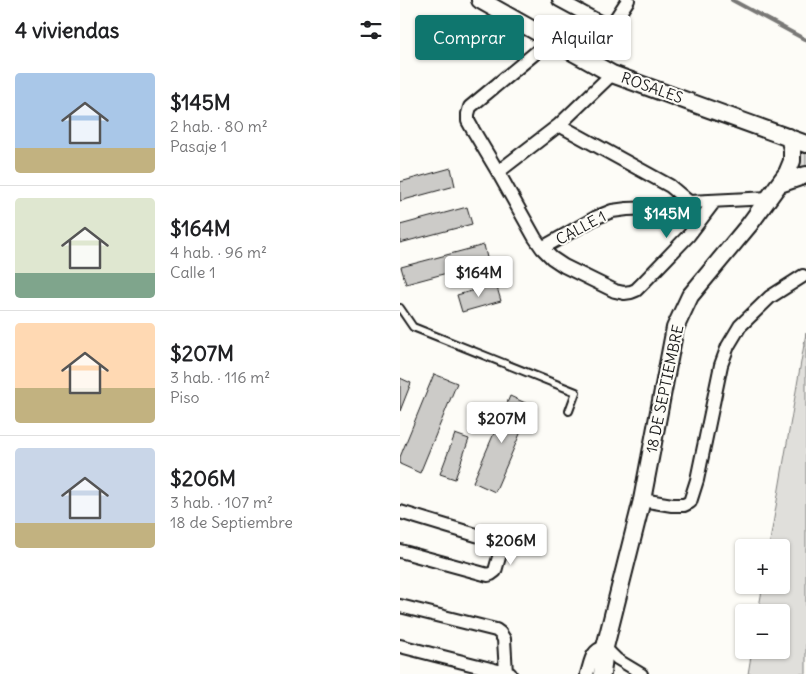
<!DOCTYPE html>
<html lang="es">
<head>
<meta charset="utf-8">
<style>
	body { margin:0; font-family:Delius,sans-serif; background:#f6f6f6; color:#202124; height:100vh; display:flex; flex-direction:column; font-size:19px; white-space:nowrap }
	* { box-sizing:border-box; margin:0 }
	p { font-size:16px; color:#757577 }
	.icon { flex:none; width:28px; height:28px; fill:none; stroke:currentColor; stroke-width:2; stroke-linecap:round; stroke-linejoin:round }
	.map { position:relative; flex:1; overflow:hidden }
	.details { display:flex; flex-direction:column; background:#fff; width:400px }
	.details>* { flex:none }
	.guide { position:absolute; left:15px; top:15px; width:315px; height:45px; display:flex; gap:10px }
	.tools { position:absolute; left:335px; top:539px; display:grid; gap:10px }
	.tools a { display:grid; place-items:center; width:55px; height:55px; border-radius:5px; background:#fff; box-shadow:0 1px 4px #0004; font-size:25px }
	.price { position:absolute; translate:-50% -42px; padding:0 11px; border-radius:5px; background:#fff; color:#222; font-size:16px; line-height:32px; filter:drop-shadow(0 1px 2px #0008) }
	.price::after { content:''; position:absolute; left:50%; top:30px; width:15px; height:11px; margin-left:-8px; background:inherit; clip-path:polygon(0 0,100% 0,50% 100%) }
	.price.active { background:#0f766e; color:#fff }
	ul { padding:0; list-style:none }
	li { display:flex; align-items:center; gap:15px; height:125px; padding:0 15px }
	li+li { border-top:1px solid #e0e0e0 }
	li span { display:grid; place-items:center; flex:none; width:140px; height:100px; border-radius:5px; color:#555 }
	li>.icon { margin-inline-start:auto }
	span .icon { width:60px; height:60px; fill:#fffc; stroke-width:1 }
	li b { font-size:21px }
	h2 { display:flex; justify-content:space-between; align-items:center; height:60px; padding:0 15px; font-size:21px }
	.tag { padding:0 18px; border-radius:5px; background:#fff; box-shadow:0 1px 4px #0004; font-size:18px; line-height:45px }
	.tag.active { background:#0f766e; color:#fff }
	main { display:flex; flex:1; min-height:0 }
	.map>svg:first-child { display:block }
</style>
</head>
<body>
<main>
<section class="details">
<h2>4 viviendas<svg class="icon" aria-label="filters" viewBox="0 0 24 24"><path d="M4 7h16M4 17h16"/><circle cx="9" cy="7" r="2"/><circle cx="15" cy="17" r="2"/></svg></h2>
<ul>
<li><span style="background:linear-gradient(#a9c7e8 75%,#c2b280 0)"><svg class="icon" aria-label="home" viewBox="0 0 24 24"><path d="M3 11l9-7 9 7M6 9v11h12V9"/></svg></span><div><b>$145M</b><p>2 hab. · 80 m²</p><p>Pasaje 1</p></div></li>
<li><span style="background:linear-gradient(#dfe7d0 75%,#7fa58c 0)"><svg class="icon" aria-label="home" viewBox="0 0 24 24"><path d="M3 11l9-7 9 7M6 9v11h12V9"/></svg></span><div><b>$164M</b><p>4 hab. · 96 m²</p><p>Calle 1</p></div></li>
<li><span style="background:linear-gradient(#ffd9b3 65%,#c2b280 0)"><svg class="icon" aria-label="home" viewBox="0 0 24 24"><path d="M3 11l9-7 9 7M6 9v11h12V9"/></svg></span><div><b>$207M</b><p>3 hab. · 116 m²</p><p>Piso</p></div></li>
<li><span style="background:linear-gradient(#c9d6e8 75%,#c2b280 0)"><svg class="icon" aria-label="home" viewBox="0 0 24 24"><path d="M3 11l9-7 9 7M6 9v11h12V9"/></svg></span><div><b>$206M</b><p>3 hab. · 107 m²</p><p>18 de Septiembre</p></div></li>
</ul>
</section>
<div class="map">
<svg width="406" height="674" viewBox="0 0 406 674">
	<rect width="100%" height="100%" fill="#fdfcf7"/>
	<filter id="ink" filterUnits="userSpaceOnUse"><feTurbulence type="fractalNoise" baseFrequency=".02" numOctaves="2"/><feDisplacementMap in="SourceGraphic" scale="10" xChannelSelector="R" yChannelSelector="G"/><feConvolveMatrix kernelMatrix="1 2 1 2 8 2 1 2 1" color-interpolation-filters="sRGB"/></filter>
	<g filter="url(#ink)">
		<path fill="#e0dfdb" stroke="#7e7e7c" d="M399 149 406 151V169L398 171Z
			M406 333V674H348L352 650H381V612H358L363 585H381V548L369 547Z"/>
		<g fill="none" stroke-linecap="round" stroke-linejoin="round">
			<path stroke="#797876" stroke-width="4" d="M332 0 406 40"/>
		</g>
		<path fill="#cccbc8" stroke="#1c1c1c" d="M51 168 55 186 0 201V182Z
			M67 207 72 224 0 243V225Z
			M84 245 88 262 6 284 1 267Z
			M96 284 101 301 62 312 57 295Z
			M34 374 57 383 20 473 0 464V457Z
			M0 378 11 383 0 411Z
			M110 396 132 406 95 492 73 482Z
			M55 434 69 439 55 479 40 474Z"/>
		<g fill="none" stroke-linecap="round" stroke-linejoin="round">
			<g stroke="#1c1c1c" stroke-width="10">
				<path id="service" d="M0 308 13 327 176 392 169 411"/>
			</g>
			<g stroke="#1c1c1c" stroke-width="14">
				<path id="pedestrian" d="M205 647 217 659 242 674"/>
			</g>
			<g stroke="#1c1c1c" stroke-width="16">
				<path id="minor" d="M159 0 209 27
					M151 40 70 107 68 114V121L73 130 98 172 135 238 142 248 152 258 164 266 215 291 224 293 231 292 236 290 242 284 289 235 314 202
					M188 61 228 0
					M159 125 270 186 289 202
					M98 172 159 125 212 74
					M142 248 197 217 212 211 227 209 254 208 289 202 370 198
					M242 500 272 505H284L290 502 297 480 321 365 328 346 340 326 370 297 403 276
					M0 512 96 541 101 545V550L95 571 91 574 88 575 0 551
					M0 606 96 630 100 633 104 639 106 673
					M0 646 110 674
					M187 674C191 662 191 650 205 647"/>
			</g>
			<g stroke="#1c1c1c" stroke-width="20">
				<path id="tertiary" d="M80 0 151 40 212 74 406 144
					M380 184 406 175
					M202 674 205 647 242 500 275 328 290 296 349 225 387 173 392 161V149L389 137"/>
			</g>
			<use href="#service" stroke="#fdfcf7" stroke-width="6"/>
			<use href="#pedestrian" stroke="#fdfcf7" stroke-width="10"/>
			<use href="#minor" stroke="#fdfcf7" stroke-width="12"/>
			<use href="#tertiary" stroke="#fdfcf7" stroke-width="16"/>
		</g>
	</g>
	<g text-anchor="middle" stroke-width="4" stroke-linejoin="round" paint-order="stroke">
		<g font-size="15" fill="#1c1c1c" stroke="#fdfcf7">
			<text transform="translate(252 88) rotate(20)" y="5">ROSALES</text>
			<text transform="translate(181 228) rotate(-28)" y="5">CALLE 1</text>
			<text transform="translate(265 389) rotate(-78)" y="5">18 DE SEPTIEMBRE</text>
		</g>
	</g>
</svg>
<div class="tools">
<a>+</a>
<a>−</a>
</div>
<b class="price active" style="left:267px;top:239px">$145M</b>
<b class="price" style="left:79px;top:298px">$164M</b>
<b class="price" style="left:102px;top:444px">$207M</b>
<b class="price" style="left:111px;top:566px">$206M</b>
<div class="guide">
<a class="tag active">Comprar</a>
<a class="tag">Alquilar</a>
</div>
</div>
</main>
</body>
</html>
